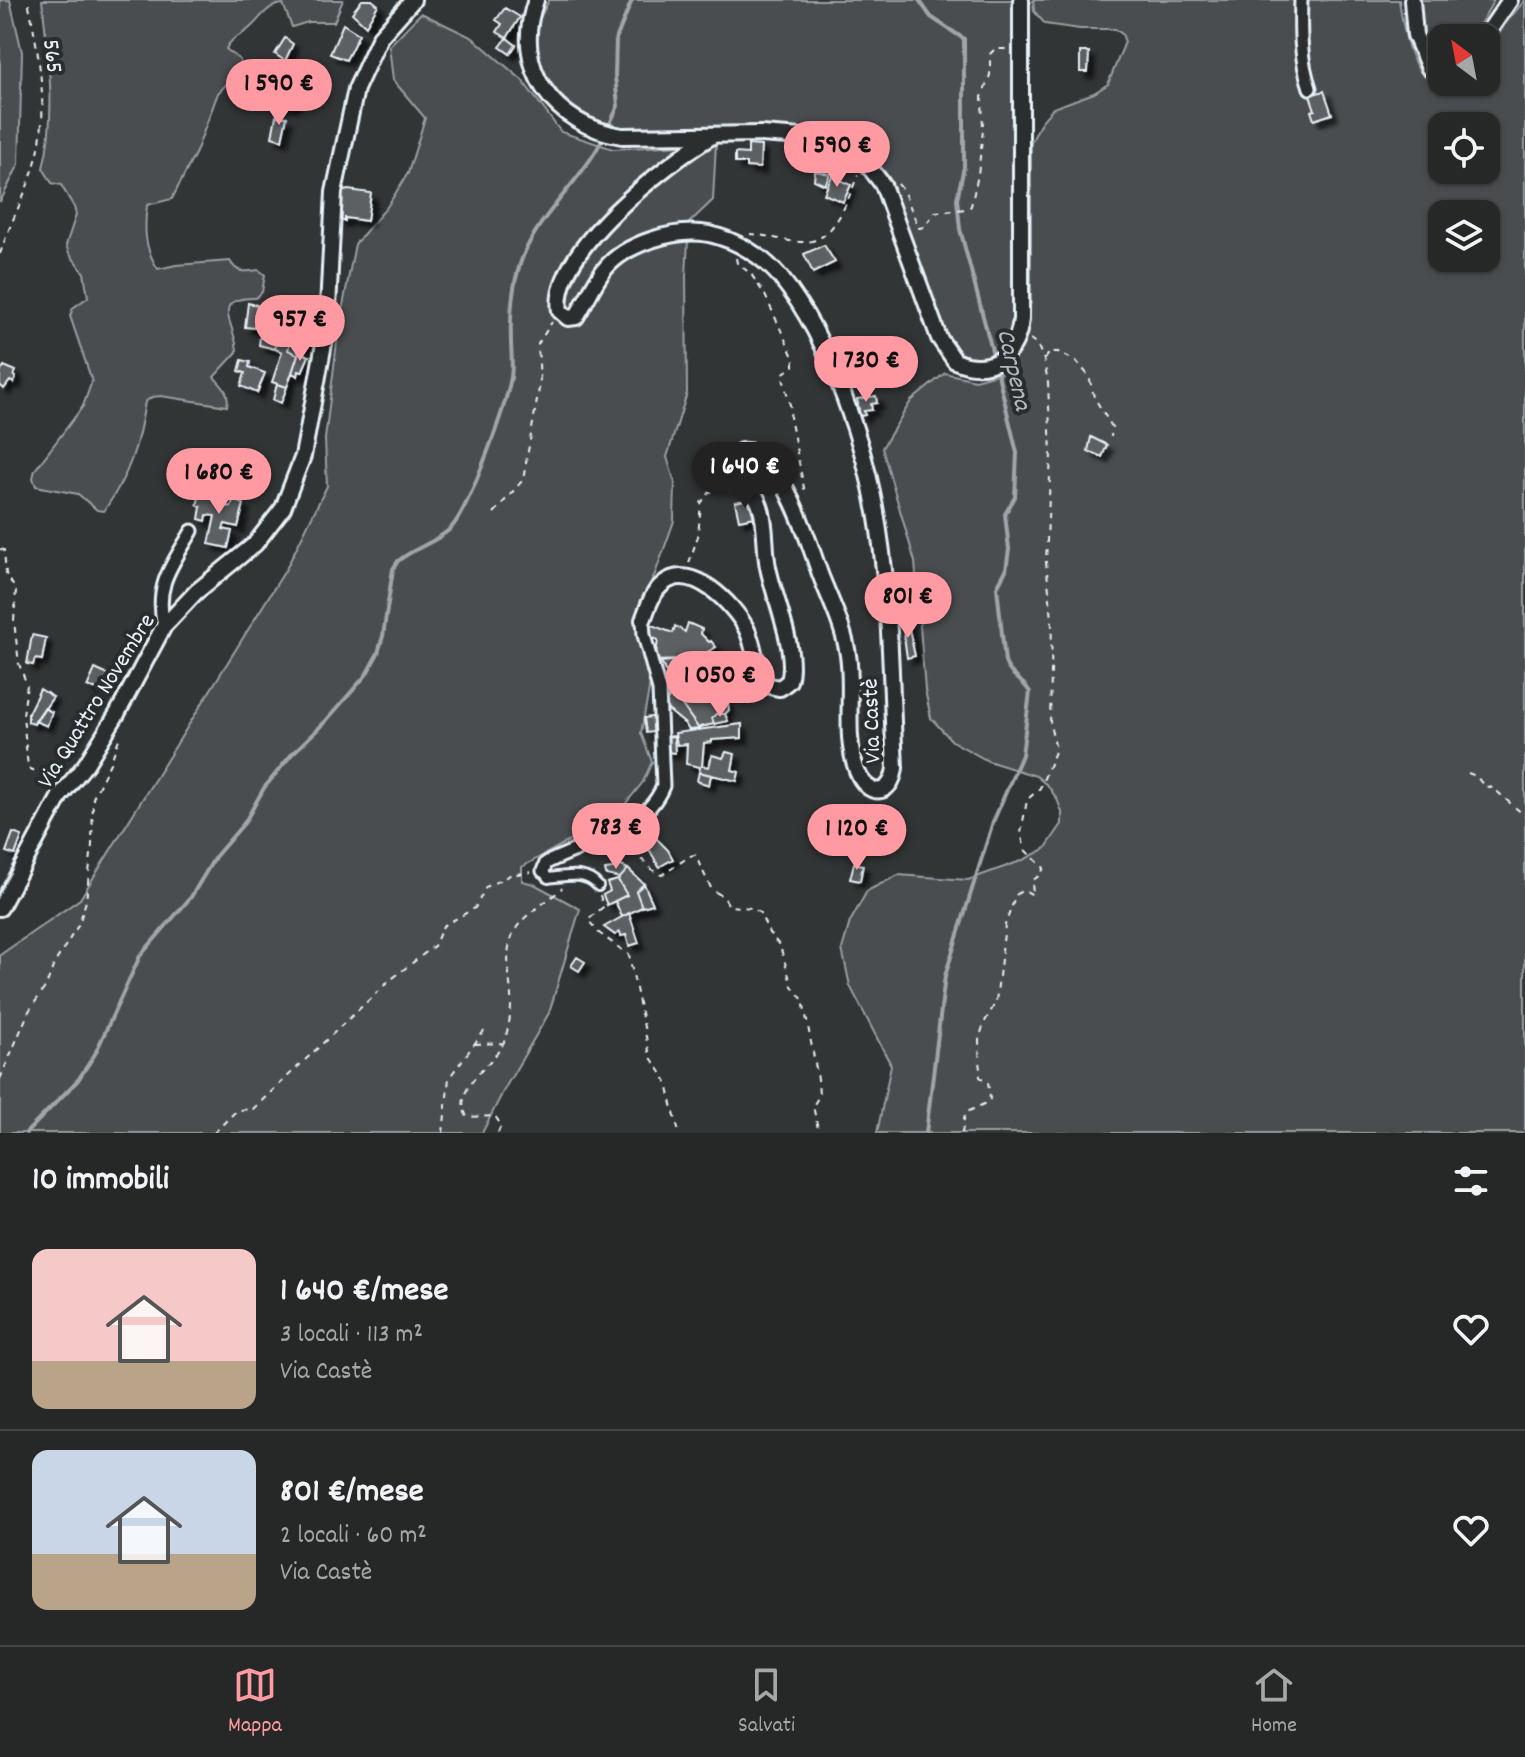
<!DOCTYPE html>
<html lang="it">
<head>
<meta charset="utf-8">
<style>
	body { margin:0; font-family:Dekko,sans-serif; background:#2e3030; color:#f1f3f6; height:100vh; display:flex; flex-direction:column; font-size:30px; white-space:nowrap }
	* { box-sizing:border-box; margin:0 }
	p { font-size:26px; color:#a4a6a8 }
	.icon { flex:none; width:44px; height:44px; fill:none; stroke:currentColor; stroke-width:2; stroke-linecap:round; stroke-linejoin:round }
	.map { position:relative; height:1133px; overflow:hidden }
	.panel { display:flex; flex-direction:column; background:#262828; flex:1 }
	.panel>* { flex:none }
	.needle { width:52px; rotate:328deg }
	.buttons { position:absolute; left:1428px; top:24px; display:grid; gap:16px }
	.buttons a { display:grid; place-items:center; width:72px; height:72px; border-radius:16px; background:#262828; box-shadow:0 2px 6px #0004,0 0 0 2px #424445; font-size:40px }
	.price { position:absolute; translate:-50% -68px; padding:0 18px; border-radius:28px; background:#ff9aa2; color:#111; font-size:26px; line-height:52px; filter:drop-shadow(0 2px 4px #0008) }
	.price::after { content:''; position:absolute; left:50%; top:48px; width:24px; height:18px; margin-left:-12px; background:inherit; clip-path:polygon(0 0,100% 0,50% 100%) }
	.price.active { background:#222; color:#fff }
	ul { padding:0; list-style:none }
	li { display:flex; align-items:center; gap:24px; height:200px; padding:0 32px }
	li+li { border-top:2px solid #424445 }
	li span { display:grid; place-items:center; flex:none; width:224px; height:160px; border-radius:16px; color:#555 }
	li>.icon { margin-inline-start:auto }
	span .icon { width:96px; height:96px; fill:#fffc; stroke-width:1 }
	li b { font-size:34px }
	h2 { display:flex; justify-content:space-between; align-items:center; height:96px; padding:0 32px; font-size:34px }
	.menu { display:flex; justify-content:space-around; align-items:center; height:112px; border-top:2px solid #424445; background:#262828; font-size:22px; color:#a4a6a8 }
	.menu a { display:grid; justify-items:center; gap:4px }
	.menu .active { color:#ff9aa2 }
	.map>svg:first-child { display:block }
</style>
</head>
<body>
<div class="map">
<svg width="1525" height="1133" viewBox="0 0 1525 1133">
	<defs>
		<filter id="shadow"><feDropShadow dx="6" dy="6" stdDeviation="2" flood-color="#0009"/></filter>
	</defs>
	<rect width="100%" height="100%" fill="#323536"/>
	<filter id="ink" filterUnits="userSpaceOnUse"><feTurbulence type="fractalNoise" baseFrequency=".0125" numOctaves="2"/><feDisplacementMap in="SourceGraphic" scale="16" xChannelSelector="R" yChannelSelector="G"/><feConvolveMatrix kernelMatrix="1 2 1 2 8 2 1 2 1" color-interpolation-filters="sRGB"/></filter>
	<g filter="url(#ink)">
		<path fill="#494d4f" stroke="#989fa4" stroke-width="2" fill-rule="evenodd" d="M0 0H10L22 52 19 164 0 202Z
			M42 0H343L334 22H308L292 27 283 4C267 5 262 17 251 27 242 36 231 37 226 49L240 60 241 69 218 93 196 152 172 199 147 205C144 229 144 248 158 269L176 265 230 261C237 274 246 272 259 270L265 275 262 292 256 298C207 297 237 326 237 352L214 377C223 387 230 392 227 406L161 396 152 397 145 402C138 446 130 473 104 511L97 510 78 494 36 486 33 478 35 470 83 406 92 381 70 316 73 308 88 297 84 273 69 253 66 245 76 215 74 207 61 185 52 183 43 168C57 114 48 55 42 0Z
			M549 0H1014V299L1010 338 987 360C967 361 960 355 948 340L888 176C867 148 854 141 821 129L623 128 584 116 560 95 542 70 537 43 539 20Z
			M1033 0H1399C1403 25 1409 82 1442 85 1452 86 1473 82 1486 82V55L1505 24 1525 0V1133H877L891 1065 850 986 842 949 850 922 867 891 898 875 968 880 1021 861 1045 849 1062 824V812L1057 799 1048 786 1036 776 988 761 952 741 931 718 925 690 915 562 882 448 911 401 945 373 975 380 1003 372 1020 347 1031 302V143L1041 122 1053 108 1094 93 1108 84 1125 42 1122 34 1115 29H1080L1045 24 1034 11ZM1442 126H1486V170H1442ZM1442 214H1486V258H1442Z
			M1419 0H1494L1472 38H1442V63C1421 54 1421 20 1419 0Z
			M421 13 473 38 522 80 561 132 613 149 716 143 713 200 689 223 686 276 687 393 667 457 675 483 674 521 655 574 641 600 636 623 650 684 641 733 652 762 643 782 611 822 565 843 522 867V881L534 884 580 909 549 1013 505 1088 482 1133H0V955L80 899 286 569 327 486 325 439 339 326 355 244 387 207 408 173 425 118 393 80 389 46Z"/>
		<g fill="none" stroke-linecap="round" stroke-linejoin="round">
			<path stroke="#9fa5aa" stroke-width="4" d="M919 0 931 17 964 39V167L957 199 960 229 994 358
				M608 128 618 106 615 76 616 39 632 0
				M26 1133 78 1080 95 1054 140 956 191 897 215 857 245 822 264 788 292 754 325 722 366 675 378 653 383 636 393 569 398 561C414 548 435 543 450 529 469 510 506 406 511 377 513 365 511 352 511 340 510 312 512 283 523 256 542 210 583 180 604 136
				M926 1133 945 976 993 822 1022 755 1030 692C1023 680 1009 675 1005 662L997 587 1006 570 1009 549 1005 514 1015 497 1017 453 996 366"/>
		</g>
		<path fill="#5c6063" stroke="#e8f1f8" stroke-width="2" filter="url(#shadow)" d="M362 0H372L378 5 366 26 352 13Z
			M505 8 520 17 507 38 497 32 502 24 496 20Z
			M343 24 359 34 346 60 330 54Z
			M285 38 293 44 285 61 275 54Z
			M507 38 516 45 510 54 500 47Z
			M1080 52H1089L1088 72H1080Z
			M262 77 280 80 279 103 268 102V90L262 89Z
			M280 80 290 81 289 91 294 92 293 105 279 103Z
			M1324 91 1332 114 1314 120 1311 111 1315 110 1310 95Z
			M276 116 287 117 282 140 272 137Z
			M748 145 761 146 760 168 746 167V163H735V153L748 154Z
			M815 171 830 174 825 185 814 180Z
			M832 176 851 185 843 202 824 194Z
			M348 190 371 193 367 221 345 218V221L337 220 341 192Z
			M824 245 835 262 813 273 804 254Z
			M248 303 257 305 254 328 245 327Z
			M290 306H304L305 333 309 334 305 347 301 346 298 355 288 350 290 342 268 337 271 323 293 330 294 324H290Z
			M261 329 269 331 268 337 277 339 275 349 259 345Z
			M277 339 290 342 288 350 298 355 287 387 272 382 282 352 275 349Z
			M299 351 309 356 302 372 299 371 298 376 292 373Z
			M242 360 250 362 249 367 265 373 257 393 241 386 245 373 239 371Z
			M4 366 16 371 14 376 16 377 14 383 10 381 4 389 0 385V372Z
			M277 384 287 387 281 403 273 400Z
			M876 396 877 403 871 404 872 410 864 411 865 415 860 416 857 399Z
			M1091 437 1107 445 1102 457 1088 451Z
			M198 488 220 492 218 504 231 507 233 500 244 504 238 527 225 524 223 529 232 531 228 548 209 544 215 516 207 515 206 521 199 519 201 507 197 505 199 498 196 497Z
			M750 499 755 517 739 520 735 502Z
			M907 620 915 656 907 658 902 621Z
			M688 623 702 629 701 634 709 642 711 641 716 647 684 666 682 660 655 661 658 640 645 635 649 624 673 633 675 626 685 632Z
			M32 635 46 638 42 660 35 659 33 665 27 664Z
			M700 657 712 678 703 683 700 680 694 685 706 696 713 690 728 704 729 710 725 714H716L712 718 714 724 700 727 699 729 682 705 687 699 663 685 674 681 669 673 665 671 661 662 682 660 684 666Z
			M95 669 115 678 109 693 87 687Z
			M663 685 687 699 682 705 699 729 689 730 685 724 662 705 671 696Z
			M40 689 53 697 34 724 28 722V713Z
			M44 708 52 712 47 726 35 721Z
			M716 714H725L728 721 714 724 712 718Z
			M658 716 661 731 646 733 644 718Z
			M742 724V738L712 740V742L704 743 702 766 709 767 712 755 723 758 726 752 735 754 732 770 739 772 737 781 699 772 700 767 686 764 687 744 677 745 675 733Z
			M674 736 675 753 665 752V737Z
			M699 772 711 775 709 785 697 781Z
			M645 827 668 850 673 859 659 867 649 849 651 846 636 834Z
			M13 833 22 836 15 855 6 852Z
			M615 863 628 869 620 878 606 875 605 870 612 869Z
			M854 863 863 865 860 881 850 879Z
			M628 869 644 884 636 891 642 907 622 917 615 901 627 895 618 880Z
			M618 880 627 895 607 905 603 895 610 891 607 883Z
			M644 884 653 904 642 907 636 891Z
			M629 913 639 943 629 946 626 935 621 936 620 932 615 935 604 927Z
			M577 957 585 962 579 971 571 966Z"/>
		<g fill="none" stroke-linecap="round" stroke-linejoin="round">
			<g stroke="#e8f1f8" stroke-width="14">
				<path id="pedestrian" d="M543 871 548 878C566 876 586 871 598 886"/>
			</g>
			<g stroke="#e8f1f8" stroke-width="17">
				<path id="minor" d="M1301 0C1300 30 1300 59 1310 88
					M164 626C154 585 172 565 192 531
					M543 871 546 863C586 843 645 831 663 786L659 690 644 635 643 620"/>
			</g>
			<g stroke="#e8f1f8" stroke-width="20">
				<path id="tertiary" d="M536 0C511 68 554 125 622 136L761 134 815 138 851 151 867 164 883 185 939 338 955 361C991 376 1017 356 1021 319V0
					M1412 0 1415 35 1429 68 1442 73
					M1484 38 1510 0
					M643 620C648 607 652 592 664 583 692 561 734 605 746 628 755 645 754 665 764 680 768 687 773 687 780 688L789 681C798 652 774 598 768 567 764 548 767 525 760 506 755 490 742 479 736 464L737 455 741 451C780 444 810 546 820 574 830 600 844 627 848 655 854 692 843 735 857 771 867 797 891 798 895 768 891 690 891 609 879 531 868 453 831 340 781 278 763 256 736 240 709 234 676 228 625 243 604 270 593 284 586 302 576 317L568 318 560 311C550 251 667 164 712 136
					M0 908 60 796 86 764 117 714 164 626 196 592 255 544 283 508 303 456 318 376 327 327 334 192 356 89 380 37 413 0"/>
			</g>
			<path stroke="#e8f1f8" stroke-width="2" stroke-dasharray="6 6" stroke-linecap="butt" d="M898 184 903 190 919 228 924 227 935 212 967 209 971 206 978 175 983 130 982 97 990 75V54L995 49H1007
				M750 234C768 235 788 243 806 242 836 240 848 198 858 175
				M0 254C12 216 34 181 40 142 47 95 37 46 28 0
				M736 258 737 263 751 274 765 295 794 359V366L782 374 791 409 790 417 805 493
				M1045 359 1050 352H1058L1076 361 1089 376 1094 397 1112 427 1111 437
				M494 513 523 480 540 383 538 344 552 322
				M0 549 4 550 6 574 16 590 14 621 19 664 27 685 23 715 28 768 57 780
				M689 563 698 536 701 503 710 492 735 488
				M1468 773 1476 776 1484 786 1493 788 1525 816
				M608 851C615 851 623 850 629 851 643 855 649 872 662 875L690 856 695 855 712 890 724 897 729 906 752 908 760 913 769 933 780 946 792 986 803 1000 818 1079 819 1096 813 1106 819 1133
				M600 895 603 907 588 920 599 933 629 955 650 1056 666 1080 679 1133
				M475 1044 504 1043
				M0 1079 29 1011 46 986 54 964 79 924 86 901 92 845 93 798 111 761 120 736
				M214 1133 237 1110 253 1109 389 981 434 946 443 926 475 908 486 887 510 875 531 872
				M443 1133 449 1078 484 1031
				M498 1133 501 1125 495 1116 467 1117C450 1086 498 1063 505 1039 509 1026 512 1009 511 996 510 976 504 952 513 934 523 913 546 904 562 888
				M962 1133 965 1113 986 1103 990 1099 988 1082 980 1077 979 1040 984 1023 996 1002 1005 925 1016 895 1020 892 1024 890 1033 895 1032 881 1040 875 1044 868 1025 850 1021 833 1027 800 1040 788 1056 749 1050 725 1052 619 1046 562 1051 454 1048 383 1044 360 1037 344 1030 339"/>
			<use href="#pedestrian" stroke="#2a2d2e" stroke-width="8"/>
			<use href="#minor" stroke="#2a2d2e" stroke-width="11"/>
			<use href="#tertiary" stroke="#2a2d2e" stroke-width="14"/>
		</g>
	</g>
	<g text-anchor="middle" stroke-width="8" stroke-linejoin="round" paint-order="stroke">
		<g font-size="24" fill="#e8f1f8" stroke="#2a2d2e">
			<text transform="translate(54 56) rotate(83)" y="8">565</text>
			<text transform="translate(95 700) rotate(-58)" y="8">Via Quattro Novembre</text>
			<text transform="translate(870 721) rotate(-92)" y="8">Via Castè</text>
		</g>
		<g font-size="26" font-style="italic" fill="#b1b8be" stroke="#2a2d2e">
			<text transform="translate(1016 369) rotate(77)" y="9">Carpena</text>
		</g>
	</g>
</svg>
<div class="buttons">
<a><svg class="needle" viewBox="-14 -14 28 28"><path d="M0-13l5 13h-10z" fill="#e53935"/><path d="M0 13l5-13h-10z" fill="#a4a6a8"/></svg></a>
<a><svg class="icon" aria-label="locate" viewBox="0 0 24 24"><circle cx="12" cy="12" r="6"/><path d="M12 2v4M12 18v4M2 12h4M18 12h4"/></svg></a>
<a><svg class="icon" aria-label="layers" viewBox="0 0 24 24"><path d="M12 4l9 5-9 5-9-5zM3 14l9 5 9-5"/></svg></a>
</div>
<b class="price" style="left:279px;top:127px">1 590 €</b>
<b class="price" style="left:837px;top:189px">1 590 €</b>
<b class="price" style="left:300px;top:363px">957 €</b>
<b class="price" style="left:866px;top:404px">1 730 €</b>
<b class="price active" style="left:745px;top:510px">1 640 €</b>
<b class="price" style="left:219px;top:516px">1 680 €</b>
<b class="price" style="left:908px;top:640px">801 €</b>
<b class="price" style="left:720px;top:719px">1 050 €</b>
<b class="price" style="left:616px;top:871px">783 €</b>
<b class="price" style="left:857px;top:872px">1 120 €</b>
</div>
<section class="panel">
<h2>10 immobili<svg class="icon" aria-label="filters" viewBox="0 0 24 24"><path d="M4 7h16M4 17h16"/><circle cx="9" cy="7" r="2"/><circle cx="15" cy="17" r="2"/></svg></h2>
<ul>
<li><span style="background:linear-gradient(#f6c9c9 70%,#b9a48a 0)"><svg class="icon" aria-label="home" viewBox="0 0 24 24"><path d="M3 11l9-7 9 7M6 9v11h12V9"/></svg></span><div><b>1 640 €/mese</b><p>3 locali · 113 m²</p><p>Via Castè</p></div><svg class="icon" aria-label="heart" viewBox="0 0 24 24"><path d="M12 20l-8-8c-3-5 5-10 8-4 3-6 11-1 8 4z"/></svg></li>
<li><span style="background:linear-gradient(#c9d6e8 65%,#b9a48a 0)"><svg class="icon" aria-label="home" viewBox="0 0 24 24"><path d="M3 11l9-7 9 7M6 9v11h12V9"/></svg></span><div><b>801 €/mese</b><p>2 locali · 60 m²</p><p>Via Castè</p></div><svg class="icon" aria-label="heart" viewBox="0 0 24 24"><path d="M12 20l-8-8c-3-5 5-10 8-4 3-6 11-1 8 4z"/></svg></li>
</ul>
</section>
<nav class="menu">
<a class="active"><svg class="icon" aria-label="map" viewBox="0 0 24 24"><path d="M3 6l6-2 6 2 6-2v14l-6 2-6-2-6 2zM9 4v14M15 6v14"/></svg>Mappa</a>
<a><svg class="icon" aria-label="saved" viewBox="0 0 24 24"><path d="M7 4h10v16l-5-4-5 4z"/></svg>Salvati</a>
<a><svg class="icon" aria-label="home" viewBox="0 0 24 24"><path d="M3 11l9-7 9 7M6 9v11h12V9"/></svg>Home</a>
</nav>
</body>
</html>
